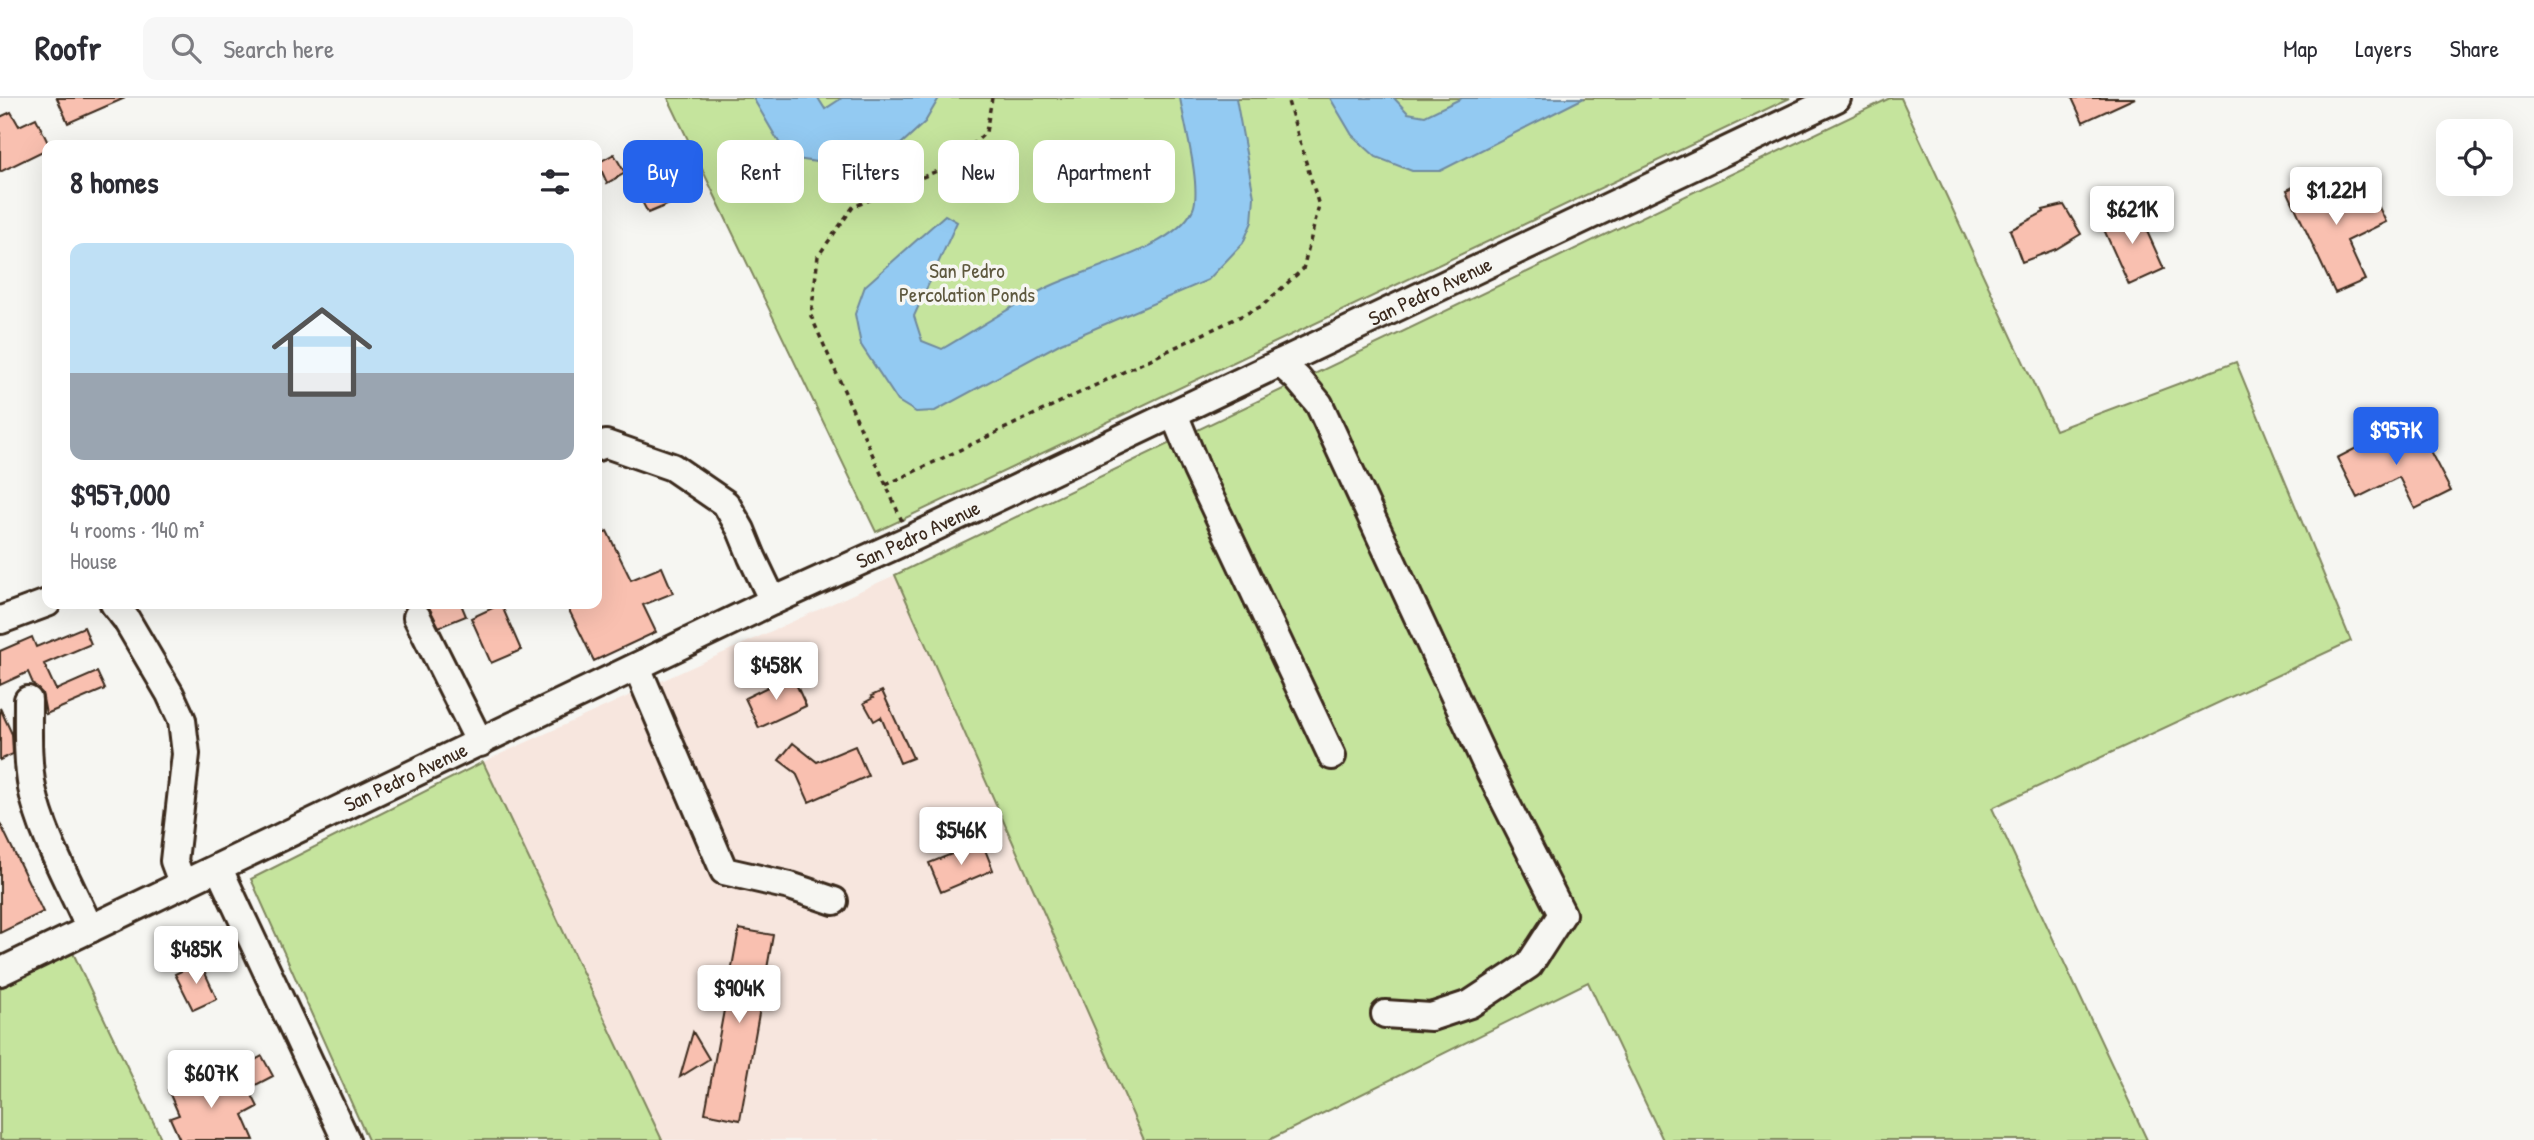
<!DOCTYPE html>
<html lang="en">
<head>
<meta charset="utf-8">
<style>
	body { margin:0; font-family:"Patrick Hand",sans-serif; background:#f7f7f7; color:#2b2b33; height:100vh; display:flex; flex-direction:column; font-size:26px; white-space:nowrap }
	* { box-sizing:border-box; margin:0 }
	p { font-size:23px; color:#7c7c81 }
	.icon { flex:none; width:38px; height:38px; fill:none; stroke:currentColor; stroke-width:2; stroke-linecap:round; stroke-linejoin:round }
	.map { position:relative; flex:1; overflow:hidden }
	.side { position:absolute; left:42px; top:42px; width:560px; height:469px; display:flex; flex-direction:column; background:#fff; border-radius:14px; box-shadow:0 7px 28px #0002 }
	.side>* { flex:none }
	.guide { position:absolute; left:623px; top:42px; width:665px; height:63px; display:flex; gap:14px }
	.controls { position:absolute; left:2436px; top:21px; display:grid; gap:14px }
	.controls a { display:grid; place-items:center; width:77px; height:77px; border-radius:14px; background:#fff; box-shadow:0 7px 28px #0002; font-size:35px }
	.price { position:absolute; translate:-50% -60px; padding:0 16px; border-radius:7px; background:#fff; color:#222; font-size:23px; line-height:46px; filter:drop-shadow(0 2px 4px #0008) }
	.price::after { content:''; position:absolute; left:50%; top:42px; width:21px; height:16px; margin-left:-10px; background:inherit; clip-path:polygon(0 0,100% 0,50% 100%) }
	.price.selected { background:#2563eb; color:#fff }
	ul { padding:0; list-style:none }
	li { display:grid; align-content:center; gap:14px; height:371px; padding:0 28px }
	li span { display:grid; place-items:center; height:217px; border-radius:14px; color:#555 }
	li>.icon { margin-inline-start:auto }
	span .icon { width:126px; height:126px; fill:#fffc; stroke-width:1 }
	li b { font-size:30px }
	h2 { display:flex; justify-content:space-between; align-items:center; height:84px; padding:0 28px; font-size:30px }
	.pill { padding:0 24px; border-radius:14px; background:#fff; box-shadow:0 7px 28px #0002; font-size:24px; line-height:63px }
	.pill.selected { background:#2563eb; color:#fff }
	header { display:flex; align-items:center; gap:42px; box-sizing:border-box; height:98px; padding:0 35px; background:#fff; border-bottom:2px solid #e1e1e2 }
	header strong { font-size:33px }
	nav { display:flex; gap:38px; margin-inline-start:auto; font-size:24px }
	.search { width:490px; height:63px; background:#f7f7f7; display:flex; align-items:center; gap:18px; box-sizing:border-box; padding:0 24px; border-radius:14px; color:#7c7c81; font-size:26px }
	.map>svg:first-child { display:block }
</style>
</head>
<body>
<header>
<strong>Roofr</strong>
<div class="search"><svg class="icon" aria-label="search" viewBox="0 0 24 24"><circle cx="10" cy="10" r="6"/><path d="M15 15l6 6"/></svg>Search here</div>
<nav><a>Map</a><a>Layers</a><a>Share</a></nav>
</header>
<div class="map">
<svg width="2534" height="1042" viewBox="0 0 2534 1042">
	<rect width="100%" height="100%" fill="#f6f6f2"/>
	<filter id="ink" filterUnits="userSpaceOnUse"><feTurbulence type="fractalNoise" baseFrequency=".0143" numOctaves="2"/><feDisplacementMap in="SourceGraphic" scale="14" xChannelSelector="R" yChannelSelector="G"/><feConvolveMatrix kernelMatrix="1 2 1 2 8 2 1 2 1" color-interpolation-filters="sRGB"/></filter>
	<g filter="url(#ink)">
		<path fill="#f7e6de" d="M895 477 1144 1042H662L483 664Z"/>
		<path fill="#c5e49d" stroke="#80875e" stroke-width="2" d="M668 0H1790L876 434Z
			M1890 0H1901L2055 332 2236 264 2351 543 1992 710 2147 1042H1663L1588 884 1269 1042H1144L895 477Z
			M483 664 662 1042H368L251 781Z
			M73 855 162 1042H0V890Z"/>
		<path fill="#93caf2" stroke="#708a9d" stroke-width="2" d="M753 0H818L825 11 842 0H939L925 24 901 46 829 66 797 61 780 46Z
			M1180 0H1236L1254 99 1252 124 1243 145 1208 182 1061 245 935 313 916 314 898 303 861 247 855 216 865 188 945 117 957 124 914 218 922 243 942 251C976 231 1009 210 1044 191 1083 171 1175 151 1193 111 1202 91 1184 24 1180 0Z
			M1330 0H1394L1408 15 1425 18 1462 0H1584L1440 73H1412L1376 59 1352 37Z"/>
		<path fill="#f9c0b0" stroke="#3b2a1e" stroke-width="2" d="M57 0H125L68 25Z
			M2072 0H2135L2083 24Z
			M11 14 19 28 36 20 49 47 47 51 0 74V19Z
			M614 56 625 75 607 85 598 65Z
			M654 60 677 103 648 115 627 75Z
			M2316 78 2328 104 2368 86 2386 124 2347 143 2365 182 2335 195 2287 92Z
			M2064 107 2081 136 2056 151 2022 164 2010 132 2044 114 2043 112Z
			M2136 109 2164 171 2129 187 2101 125Z
			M2415 324 2451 393 2415 411 2399 379 2357 400 2337 360 2368 344 2370 347Z
			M607 433 631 482 662 469 673 495 643 507 656 534 594 563 566 506H597V438Z
			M427 506H461L466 518 439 529Z
			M501 506 521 552 491 565 471 520Z
			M84 529 91 546 44 566 56 592 97 574 105 591 46 616 42 595 34 588 28 574 0 587V553L32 539 36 549Z
			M792 577 806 608 759 630 745 600Z
			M882 593 913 660 900 665 881 619 874 623 864 605 873 600 871 598Z
			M0 610 12 636 13 656 0 662Z
			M793 645 817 664 855 648 868 678 809 704 796 675 779 662Z
			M0 725 43 814 0 835Z
			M982 744 993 772 941 794 929 765Z
			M739 831 773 837 740 1022 705 1015Z
			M200 864 217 901 193 912 175 876Z
			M693 934 709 961 680 979Z
			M262 958 273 978 252 989 242 969Z
			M198 964 211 997 245 983 258 1009 243 1017 254 1042H180L170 1020 179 1017 168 992 188 984 182 970Z"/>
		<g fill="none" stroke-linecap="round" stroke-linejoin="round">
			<g stroke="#3b2a1e" stroke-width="32">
				<g id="minor">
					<path d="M1280 265 1297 280 1319 306 1488 670 1562 816 1529 867 1470 906 1431 919 1385 916"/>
					<path d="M1174 316 1197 372 1332 658"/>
					<path d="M597 349 606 346 672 369 726 406 741 432 752 459 773 503"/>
					<path d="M114 506 126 521 170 596 182 622 186 656 174 763 183 787"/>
					<path d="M417 519 480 645"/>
					<path d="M1 522 47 505"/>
					<path d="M637 569 724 773 790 788 834 803"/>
					<path d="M28 602C28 631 27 661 32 690 42 738 70 786 90 831"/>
					<path d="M219 771 346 1042"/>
					<path id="s1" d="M0 874 773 503 912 440 1837 0"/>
				</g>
			</g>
			<path stroke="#3b2a1e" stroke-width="3.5" stroke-dasharray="5 5" stroke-linecap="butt" d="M886 387 1262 208 1303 171 1319 108 1287 0
				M902 423 811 218 818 158 853 109 951 67 986 34 992 0"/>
			<use href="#minor" stroke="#f6f6f2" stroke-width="26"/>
		</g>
	</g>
	<g text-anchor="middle" stroke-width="7" stroke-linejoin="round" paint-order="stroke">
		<g font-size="21" fill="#5e583e" stroke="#f6f6f2">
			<text x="967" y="180">San Pedro<tspan x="967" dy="24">Percolation Ponds</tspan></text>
		</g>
		<g font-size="21" fill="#3b2a1e" stroke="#f6f6f2">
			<text dy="7" stroke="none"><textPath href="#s1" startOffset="1584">San Pedro Avenue</textPath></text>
			<text dy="7" stroke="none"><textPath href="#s1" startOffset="1017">San Pedro Avenue</textPath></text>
			<text dy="7" stroke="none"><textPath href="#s1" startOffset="450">San Pedro Avenue</textPath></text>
		</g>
	</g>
</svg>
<div class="controls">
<a><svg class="icon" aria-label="locate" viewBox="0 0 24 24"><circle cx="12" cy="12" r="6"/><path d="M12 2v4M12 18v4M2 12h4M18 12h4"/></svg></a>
</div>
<b class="price" style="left:2336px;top:129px">$1.22M</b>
<b class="price" style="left:2132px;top:148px">$621K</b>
<b class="price selected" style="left:2396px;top:369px">$957K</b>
<b class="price" style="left:776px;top:604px">$458K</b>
<b class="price" style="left:961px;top:769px">$546K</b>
<b class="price" style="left:196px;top:888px">$485K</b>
<b class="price" style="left:739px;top:927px">$904K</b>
<b class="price" style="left:211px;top:1012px">$607K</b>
<div class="guide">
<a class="pill selected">Buy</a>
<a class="pill">Rent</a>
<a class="pill">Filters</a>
<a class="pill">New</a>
<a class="pill">Apartment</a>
</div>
<section class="side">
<h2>8 homes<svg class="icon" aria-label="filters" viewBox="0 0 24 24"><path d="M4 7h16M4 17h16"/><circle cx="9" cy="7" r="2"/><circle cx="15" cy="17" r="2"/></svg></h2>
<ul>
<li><span style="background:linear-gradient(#bfe0f5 60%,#9aa5b1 0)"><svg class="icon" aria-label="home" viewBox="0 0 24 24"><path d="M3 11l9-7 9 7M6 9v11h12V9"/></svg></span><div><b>$957,000</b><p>4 rooms · 140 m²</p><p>House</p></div></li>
</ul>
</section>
</div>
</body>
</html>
